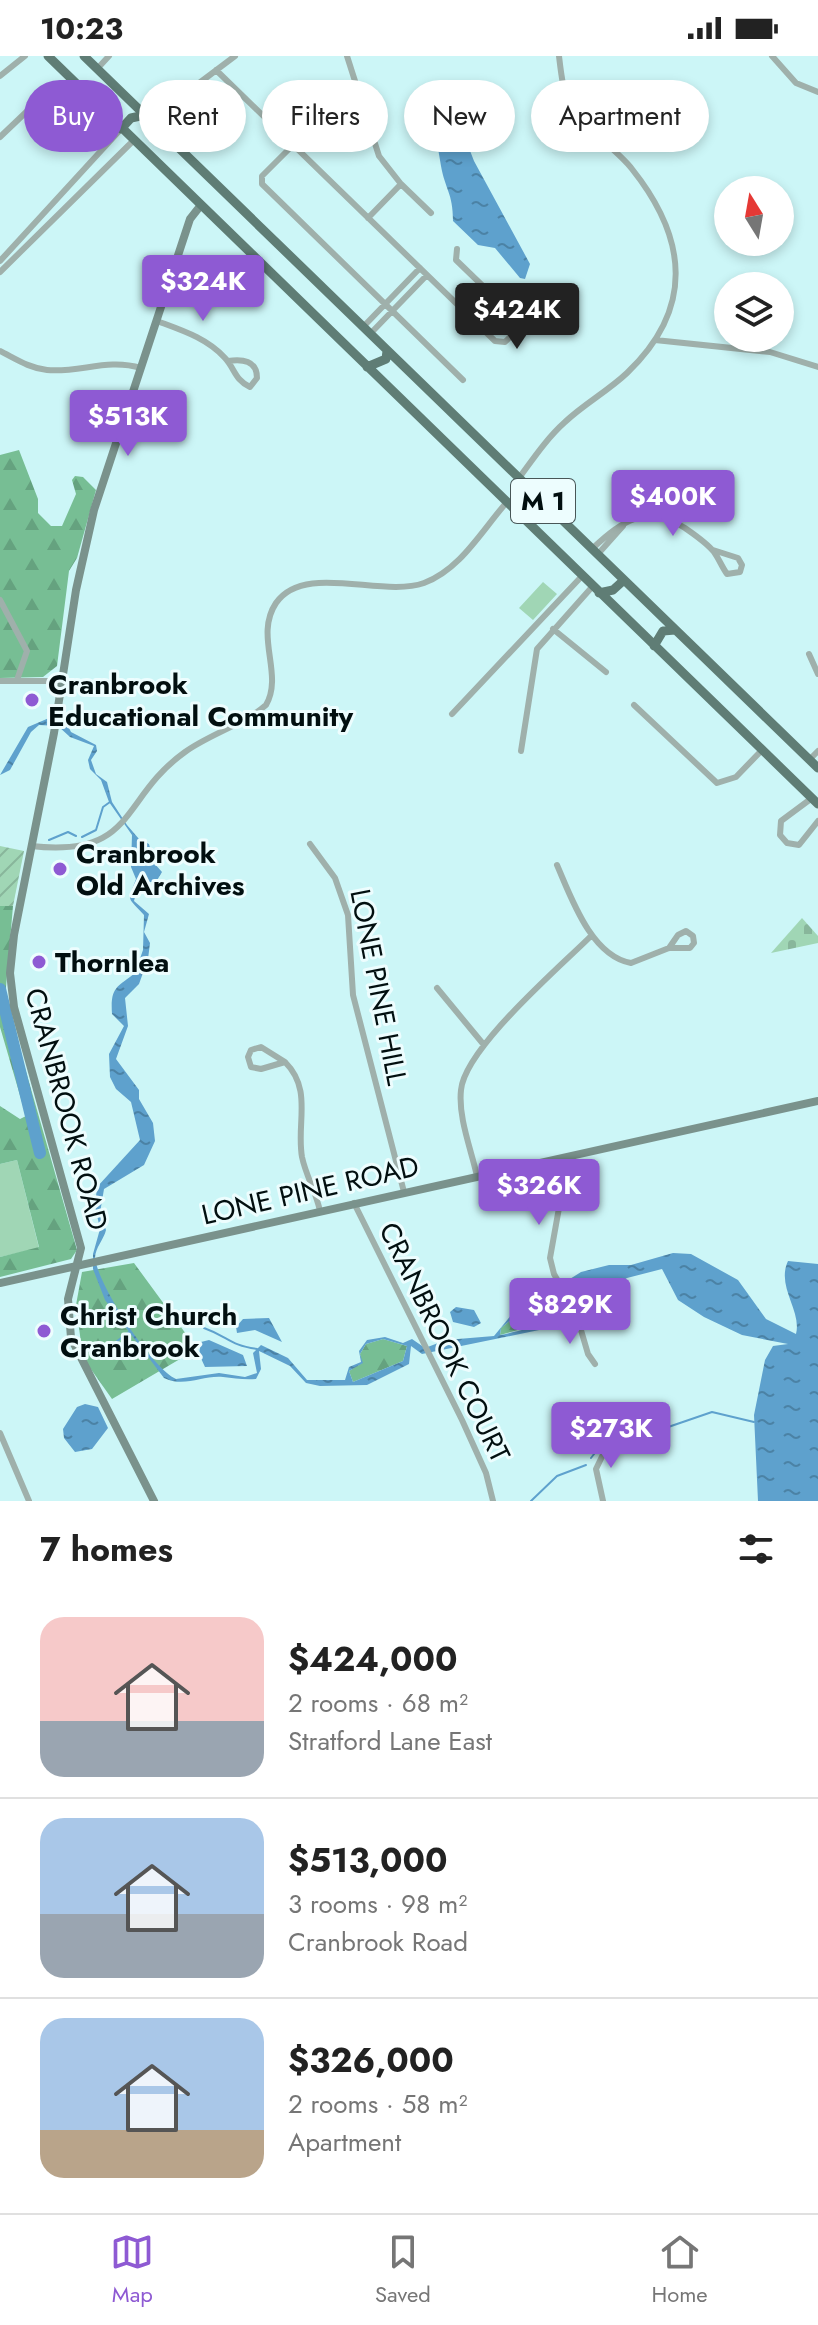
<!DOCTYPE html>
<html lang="en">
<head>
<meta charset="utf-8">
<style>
	body { margin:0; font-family:Jost,sans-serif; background:#f6f6f6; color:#222; height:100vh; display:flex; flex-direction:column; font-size:30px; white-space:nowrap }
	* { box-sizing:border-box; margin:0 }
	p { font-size:26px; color:#767676 }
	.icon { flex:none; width:44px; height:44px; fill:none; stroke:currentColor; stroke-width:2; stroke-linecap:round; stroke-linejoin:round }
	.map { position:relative; height:1445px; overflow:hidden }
	.drawer { display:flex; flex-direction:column; background:#fff; flex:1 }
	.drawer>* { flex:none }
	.banner { position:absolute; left:24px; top:24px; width:770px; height:72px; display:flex; gap:16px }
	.needle { width:52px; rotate:349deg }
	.tools { position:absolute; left:714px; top:120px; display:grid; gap:16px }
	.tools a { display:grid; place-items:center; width:80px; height:80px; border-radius:50%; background:#fff; box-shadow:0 4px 12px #0003; font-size:40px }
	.price { position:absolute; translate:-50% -68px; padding:0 18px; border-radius:8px; background:#8e5ad3; color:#fff; font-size:26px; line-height:52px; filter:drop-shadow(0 2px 4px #0008) }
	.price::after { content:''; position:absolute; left:50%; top:48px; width:24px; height:18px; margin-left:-12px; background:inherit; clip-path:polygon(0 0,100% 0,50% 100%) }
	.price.selected { background:#222; color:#fff }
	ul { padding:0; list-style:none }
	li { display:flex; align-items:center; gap:24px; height:200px; padding:0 40px }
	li+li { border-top:2px solid #e0e0e0 }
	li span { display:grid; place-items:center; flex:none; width:224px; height:160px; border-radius:24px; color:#555 }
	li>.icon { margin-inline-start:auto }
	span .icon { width:96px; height:96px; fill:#fffc; stroke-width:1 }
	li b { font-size:34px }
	h2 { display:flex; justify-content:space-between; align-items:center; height:96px; padding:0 40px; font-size:34px }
	.tag { padding:0 28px; border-radius:36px; background:#fff; box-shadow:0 4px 12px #0003; font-size:28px; line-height:72px }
	.tag.selected { background:#8e5ad3; color:#fff }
	.status { display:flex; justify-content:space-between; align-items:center; height:56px; padding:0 40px; background:#fff; direction:ltr }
	.status svg { height:22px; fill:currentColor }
	.menu { display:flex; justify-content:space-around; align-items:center; height:112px; border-top:2px solid #e0e0e0; background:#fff; font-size:22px; color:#767676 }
	.menu a { display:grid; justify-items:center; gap:4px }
	.menu .selected { color:#8e5ad3 }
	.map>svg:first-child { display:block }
</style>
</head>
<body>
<div class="status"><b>10:23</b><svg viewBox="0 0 49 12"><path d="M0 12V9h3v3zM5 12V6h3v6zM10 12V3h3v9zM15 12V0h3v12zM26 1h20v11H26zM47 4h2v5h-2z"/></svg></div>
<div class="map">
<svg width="818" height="1445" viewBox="0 0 818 1445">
	<defs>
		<pattern id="forest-firs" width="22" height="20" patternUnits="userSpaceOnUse" patternTransform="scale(2)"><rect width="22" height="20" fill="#77be94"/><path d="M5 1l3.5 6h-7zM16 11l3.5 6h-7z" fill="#65a27f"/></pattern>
		<pattern id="cemetery-stones" width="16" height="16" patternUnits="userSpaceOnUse" patternTransform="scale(2)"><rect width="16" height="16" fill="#a0d6b5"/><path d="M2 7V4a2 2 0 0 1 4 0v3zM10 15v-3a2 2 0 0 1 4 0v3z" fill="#88b69b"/></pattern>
		<pattern id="garden-furrows" width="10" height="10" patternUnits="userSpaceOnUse" patternTransform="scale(2)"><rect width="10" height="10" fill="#a0d6b5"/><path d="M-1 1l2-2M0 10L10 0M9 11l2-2" fill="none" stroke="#88b69b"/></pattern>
		<pattern id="water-ripples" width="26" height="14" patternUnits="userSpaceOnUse" patternTransform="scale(2)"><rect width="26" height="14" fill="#5ea1cd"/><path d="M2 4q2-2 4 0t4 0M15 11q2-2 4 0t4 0" fill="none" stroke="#4b82a5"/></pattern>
	</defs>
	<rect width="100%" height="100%" fill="#ccf6f7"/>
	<path fill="#a0d6b5" d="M543 526 557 538 533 564 519 552Z
		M17 1104 39 1192 0 1201V1108Z"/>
	<path fill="url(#forest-firs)" d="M19 394 38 443V457L51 470H62L76 438 72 424 75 420 83 421 96 434 77 502 69 515 57 610 43 621 0 622V399Z
		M0 850H13L5 942 77 1194 71 1203 0 1221V1201L39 1191 17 1104 0 1108V1050L20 1063 26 1060 0 971Z
		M134 1207 197 1293 112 1343 83 1302 76 1249 82 1216Z
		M565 1231 570 1232 576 1248 554 1264 500 1279 501 1272 516 1260 518 1238 536 1234 542 1241Z
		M383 1283 407 1290 403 1305 353 1326 349 1315 362 1307 360 1298 366 1288Z"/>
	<path fill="url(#cemetery-stones)" d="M802 862 818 880V887L771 897Z"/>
	<path fill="url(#garden-furrows)" d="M0 790 24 795 13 850H0Z"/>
	<path fill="url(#water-ripples)" fill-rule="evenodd" d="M443 25 474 105 530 208 525 223 520 222 495 192 478 189 453 165C453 137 445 133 441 110 436 84 434 54 437 27Z
		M49 662 67 668 71 676 96 689 97 695 91 704 96 718 107 726 112 746 127 769 139 783 149 788 154 807 162 816 156 826H139L134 845 149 858 144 876 150 887 148 903 139 928 125 942 128 970 116 1003 139 1034V1043L153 1067 155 1085 144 1109 104 1133 100 1157 106 1174C104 1183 95 1192 95 1202 98 1229 151 1311 176 1323L219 1317 245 1321 257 1317 253 1297 261 1289 288 1302 307 1324H345L349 1311 361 1306 359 1295 367 1284 385 1281 403 1287 412 1283 425 1292 446 1284 494 1280 512 1258V1246L519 1234 538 1228 544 1234 554 1233 581 1216 609 1209H631L673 1197 691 1198 738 1224 766 1263 796 1278C802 1254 776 1231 788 1205L818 1208V1445H758L754 1359 765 1304 773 1290 788 1288 742 1279 704 1261 678 1244 662 1213 627 1222 544 1273 422 1298 411 1290 409 1308 367 1329 320 1330 306 1327 290 1310 259 1295 261 1313 256 1323C243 1324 234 1322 223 1321 203 1319 184 1332 164 1322L105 1244 93 1213V1198L100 1173 95 1150 97 1131 140 1084 131 1046 116 1033 110 1021 109 998 124 970 112 958C110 930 118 931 135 917L143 894 144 859C127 840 127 847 136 823L131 811 132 779 109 746 101 724 90 713 88 704 94 690 70 681 58 670 39 669 31 676 10 714 0 719 28 671ZM567 1231 573 1235 576 1247C565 1263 522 1275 500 1279L501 1272 516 1260 518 1238 539 1234 545 1242ZM383 1283 407 1290 403 1305 353 1326 349 1315 363 1307 360 1298 366 1288Z
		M456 1251 474 1254 481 1267 474 1271 453 1266 450 1256Z
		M269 1262 282 1286 255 1274 237 1277 236 1271 243 1263Z
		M209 1284 243 1299 247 1310 205 1311 199 1298 201 1286Z
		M85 1348 98 1351 108 1372 92 1393 75 1396 64 1382 63 1373 77 1351Z"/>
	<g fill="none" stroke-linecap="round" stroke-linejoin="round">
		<path stroke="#5ea1cd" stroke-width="2" d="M82 781 96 774 103 751 110 746
			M49 784 68 776 76 780
			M204 1272C229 1281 229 1289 257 1293
			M99 1289H112L129 1276
			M642 1380 712 1356 754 1366
			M610 1392 635 1383
			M591 1402 604 1385
			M531 1445 557 1420 586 1409"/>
		<path stroke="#5ea1cd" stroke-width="12" d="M0 933 40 1097"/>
		<path stroke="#9fb0ab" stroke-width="6" d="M347 0 379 100 401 128 431 157
			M772 0 796 27 818 36
			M97 13 109 0
			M216 14 495 285 505 286 519 272V265L456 204 457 193
			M0 20 25 0
			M150 64 235 0
			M0 81 43 40 50 47
			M293 89 262 120V128L463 324
			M368 162 401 128
			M0 205 121 73
			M0 216 134 84
			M157 265C181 274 207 282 225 302 235 313 235 324 250 331L257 322C257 304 242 303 228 305
			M363 271 420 212
			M370 278 427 219
			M655 284 770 296 818 311
			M0 295C16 303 29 312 47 314 80 317 107 302 141 312
			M519 422C533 403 547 382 565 366 584 348 608 335 627 317 695 252 687 182 632 113 616 92 584 73 572 53 563 38 561 17 559 0
			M592 493C621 465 647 447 685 472 695 479 707 487 714 496 719 503 722 511 727 518L740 516 742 509 738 502 713 494
			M598 498 623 470
			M0 544 27 595 17 624
			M553 573 606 616
			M809 598 818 618
			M0 625H61
			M634 649 717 727 736 721 762 694
			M452 658 582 520
			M521 695 537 593 592 531
			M809 704 818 695
			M812 742 781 765 780 779 787 787 799 789 818 765
			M310 788 335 822 348 859 353 939 404 1136
			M31 790C137 802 119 743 185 696 210 678 243 669 266 649 284 618 254 580 276 547 304 506 382 542 424 527 461 513 482 474 507 446
			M557 809C571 841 591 900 631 907L669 892H690L694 887 693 880 686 875 678 879 669 892
			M437 932 484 989
			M285 1006 261 991 251 994 248 1001 251 1011 261 1013 285 1006C313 1034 296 1067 302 1101 306 1120 316 1136 320 1155
			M565 1101 566 1113 550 1202 554 1218 576 1257 588 1298 595 1308
			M477 1120C471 1093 458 1061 461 1034 465 992 560 911 592 879
			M354 1147 462 1364 486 1417 493 1445
			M0 1377 29 1445
			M603 1445 596 1413 610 1384 612 1363 620 1357 630 1360 633 1368 628 1377 610 1384"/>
		<path stroke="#7a928c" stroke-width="8" d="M0 1227 818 1045
			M154 1445 71 1282 68 1243 81 1192 14 951 10 917 14 879 54 677 76 534 94 454 190 163 201 149"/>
		<path stroke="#5f7d75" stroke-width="9" d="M48 0 818 748
			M84 0 818 712
			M121 73 131 62 145 59
			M367 311 386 303 387 295
			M599 537 613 534 624 524
			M654 590 663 575 675 574"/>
	</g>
	<g fill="#8e5ad3" stroke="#edfdfe" stroke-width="3">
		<circle cx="32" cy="644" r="8"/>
		<circle cx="60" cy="813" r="8"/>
		<circle cx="39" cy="906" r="8"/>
		<circle cx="44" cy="1275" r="8"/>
	</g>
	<g text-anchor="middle" stroke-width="6" stroke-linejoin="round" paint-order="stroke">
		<rect fill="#edfdfe" stroke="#485657" stroke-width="2" x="511" y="423" width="64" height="44" rx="6"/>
		<g font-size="26" font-weight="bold" fill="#020f10">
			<text x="543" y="454">M 1</text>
		</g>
		<g font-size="28" font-weight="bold" fill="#020f10" stroke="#edfdfe" text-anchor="start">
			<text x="48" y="638">Cranbrook<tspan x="48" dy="32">Educational Community</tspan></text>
			<text x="76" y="807">Cranbrook<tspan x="76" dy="32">Old Archives</tspan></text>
			<text x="55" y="916">Thornlea</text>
			<text x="60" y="1269">Christ Church<tspan x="60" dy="32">Cranbrook</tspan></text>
		</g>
		<g font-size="28" fill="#020f10" stroke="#edfdfe">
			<text transform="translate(379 931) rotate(79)" y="10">LONE PINE HILL</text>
			<text transform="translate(67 1053) rotate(75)" y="10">CRANBROOK ROAD</text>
			<text transform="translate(310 1134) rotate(-13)" y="10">LONE PINE ROAD</text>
			<text transform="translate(445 1286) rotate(64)" y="10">CRANBROOK COURT</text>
		</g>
	</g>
</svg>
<div class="tools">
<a><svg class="needle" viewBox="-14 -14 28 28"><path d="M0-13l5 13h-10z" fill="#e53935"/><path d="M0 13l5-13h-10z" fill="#767676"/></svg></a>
<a><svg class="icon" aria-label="layers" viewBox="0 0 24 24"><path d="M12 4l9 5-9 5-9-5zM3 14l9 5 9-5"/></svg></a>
</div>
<b class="price" style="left:203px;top:267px">$324K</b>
<b class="price selected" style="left:517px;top:295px">$424K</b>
<b class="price" style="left:128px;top:402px">$513K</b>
<b class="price" style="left:673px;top:482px">$400K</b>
<b class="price" style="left:539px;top:1171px">$326K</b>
<b class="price" style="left:570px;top:1290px">$829K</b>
<b class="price" style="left:611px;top:1414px">$273K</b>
<div class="banner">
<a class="tag selected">Buy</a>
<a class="tag">Rent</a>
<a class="tag">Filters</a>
<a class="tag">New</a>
<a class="tag">Apartment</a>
</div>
</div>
<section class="drawer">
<h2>7 homes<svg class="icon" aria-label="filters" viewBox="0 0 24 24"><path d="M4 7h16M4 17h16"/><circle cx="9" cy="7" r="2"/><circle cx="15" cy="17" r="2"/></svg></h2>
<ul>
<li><span style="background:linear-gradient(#f6c9c9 65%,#9aa5b1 0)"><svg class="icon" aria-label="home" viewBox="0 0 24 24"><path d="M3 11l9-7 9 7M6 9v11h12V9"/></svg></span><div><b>$424,000</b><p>2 rooms · 68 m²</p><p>Stratford Lane East</p></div></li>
<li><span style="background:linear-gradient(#a9c7e8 60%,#9aa5b1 0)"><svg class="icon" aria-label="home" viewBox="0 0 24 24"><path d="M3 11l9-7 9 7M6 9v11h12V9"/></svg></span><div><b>$513,000</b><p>3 rooms · 98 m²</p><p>Cranbrook Road</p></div></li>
<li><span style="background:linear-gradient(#a9c7e8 70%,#b9a48a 0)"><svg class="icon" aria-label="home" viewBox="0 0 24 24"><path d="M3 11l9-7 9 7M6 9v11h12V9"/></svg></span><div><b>$326,000</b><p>2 rooms · 58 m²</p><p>Apartment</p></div></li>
</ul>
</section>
<nav class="menu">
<a class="selected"><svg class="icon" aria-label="map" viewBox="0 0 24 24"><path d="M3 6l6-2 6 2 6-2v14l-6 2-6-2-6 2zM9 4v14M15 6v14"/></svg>Map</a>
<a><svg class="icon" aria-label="saved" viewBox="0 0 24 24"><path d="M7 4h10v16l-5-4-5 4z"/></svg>Saved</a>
<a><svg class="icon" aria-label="home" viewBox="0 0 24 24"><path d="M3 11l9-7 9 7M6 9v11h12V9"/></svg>Home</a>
</nav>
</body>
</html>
